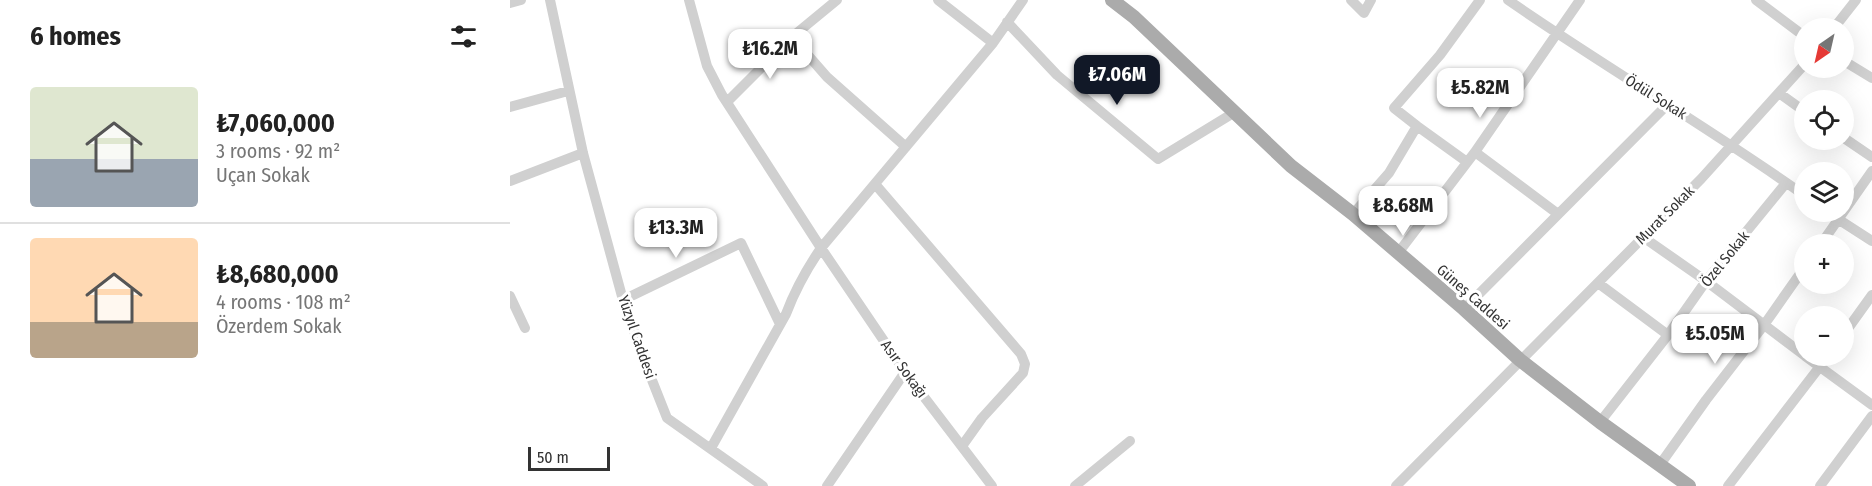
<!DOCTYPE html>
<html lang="en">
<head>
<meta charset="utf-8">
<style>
	body { margin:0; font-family:"Fira Sans Condensed",sans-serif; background:#f2f2f2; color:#222; height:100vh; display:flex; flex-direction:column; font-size:22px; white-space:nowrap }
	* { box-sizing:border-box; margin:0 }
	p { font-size:20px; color:#767676 }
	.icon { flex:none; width:33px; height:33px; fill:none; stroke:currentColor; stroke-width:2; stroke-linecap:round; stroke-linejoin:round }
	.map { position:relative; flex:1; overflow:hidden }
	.panel { display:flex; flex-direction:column; background:#fff; width:510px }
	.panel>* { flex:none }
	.needle { width:39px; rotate:214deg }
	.buttons { position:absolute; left:1284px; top:18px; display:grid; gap:12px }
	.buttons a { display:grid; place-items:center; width:60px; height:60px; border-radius:50%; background:#fff; box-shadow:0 6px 24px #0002; font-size:30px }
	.scale { position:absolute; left:18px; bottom:15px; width:82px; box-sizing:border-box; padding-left:6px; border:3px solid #333; border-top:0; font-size:16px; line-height:21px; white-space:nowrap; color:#333; -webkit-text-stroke:4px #fff; paint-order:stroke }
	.price { position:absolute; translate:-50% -51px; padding:0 14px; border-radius:12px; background:#fff; color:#222; font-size:20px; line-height:39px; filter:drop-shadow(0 2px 3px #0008) }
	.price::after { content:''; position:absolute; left:50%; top:36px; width:18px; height:14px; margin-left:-9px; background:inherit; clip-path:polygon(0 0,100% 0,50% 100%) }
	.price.on { background:#111827; color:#fff }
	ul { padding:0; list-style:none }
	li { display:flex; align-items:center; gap:18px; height:150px; padding:0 30px }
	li+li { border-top:2px solid #e0e0e0 }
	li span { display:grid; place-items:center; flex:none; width:168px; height:120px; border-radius:6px; color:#555 }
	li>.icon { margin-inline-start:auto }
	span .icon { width:72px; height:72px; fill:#fffc; stroke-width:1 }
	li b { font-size:26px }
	h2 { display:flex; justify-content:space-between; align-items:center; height:72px; padding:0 30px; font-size:26px }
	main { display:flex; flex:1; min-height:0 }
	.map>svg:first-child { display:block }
</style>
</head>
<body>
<main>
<section class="panel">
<h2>6 homes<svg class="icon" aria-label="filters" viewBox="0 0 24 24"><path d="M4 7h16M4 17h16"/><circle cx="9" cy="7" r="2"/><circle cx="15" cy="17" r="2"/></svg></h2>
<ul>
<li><span style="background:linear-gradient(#dfe7d0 60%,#9aa5b1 0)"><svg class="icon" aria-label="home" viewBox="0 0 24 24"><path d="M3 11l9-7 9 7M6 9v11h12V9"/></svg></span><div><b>₺7,060,000</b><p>3 rooms · 92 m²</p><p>Uçan Sokak</p></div></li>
<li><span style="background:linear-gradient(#ffd9b3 70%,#b9a48a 0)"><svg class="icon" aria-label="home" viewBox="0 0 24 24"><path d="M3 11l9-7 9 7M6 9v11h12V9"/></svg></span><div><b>₺8,680,000</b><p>4 rooms · 108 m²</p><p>Özerdem Sokak</p></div></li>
</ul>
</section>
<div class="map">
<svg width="1362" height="486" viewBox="0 0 1362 486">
	<rect width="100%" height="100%" fill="#fff"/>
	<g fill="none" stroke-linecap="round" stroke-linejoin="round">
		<path stroke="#d0d0d0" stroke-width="10" d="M40 0 73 153 113 300 136 365 157 418 253 486
			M179 0 197 66 212 95 311 248 395 372 482 486
			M327 0 282 37 317 77 396 147
			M428 0 483 43
			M841 0 854 13 861 0
			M998 0C1095 67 1198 127 1294 195
			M1246 0 1294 36
			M0 3 11 0
			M497 22 547 75 648 159 725 112
			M1324 28 1346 0
			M1334 61 1362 78
			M1269 93 1294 111
			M217 102 282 37
			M0 107 58 91
			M907 126 884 108 930 55 970 0
			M1334 138 1362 157
			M965 152 1048 214
			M0 181 73 153
			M365 184 511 354 515 364 513 373 472 418 452 446
			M1317 212 1362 241
			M843 214 879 173 907 126 957 162
			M1133 237 1196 281 1294 355
			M1311 244 1362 171
			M888 253 965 152 1070 0
			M1088 283 1158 335
			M0 296 15 328
			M113 300 231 243 270 324
			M954 309 1157 105
			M1334 334 1362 295
			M1295 356 1362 405
			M1090 422 1158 335 1196 281 1276 183
			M201 448 276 314C285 290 296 270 311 248L483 43 513 0
			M1149 466 1196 400 1254 325 1294 268
			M317 486 395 372
			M565 486 620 441
			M886 486 1191 179 1294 65
			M1218 486 1318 356
			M1310 486 1362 416"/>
		<path stroke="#ababab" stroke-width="14" d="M602 0 624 17 781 166 843 214 954 309 1010 360 1090 422 1179 486"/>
	</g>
	<g text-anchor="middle" stroke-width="6" stroke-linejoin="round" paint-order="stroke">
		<g font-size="15" fill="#333" stroke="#fff">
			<text transform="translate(1146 97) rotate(32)" y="5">Ödül Sokak</text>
			<text transform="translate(1155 215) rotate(-45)" y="5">Murat Sokak</text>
			<text transform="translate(1215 259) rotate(-51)" y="5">Özel Sokak</text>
			<text transform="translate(963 297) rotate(41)" y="5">Güneş Caddesi</text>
			<text transform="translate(127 337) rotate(71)" y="5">Yüzyıl Caddesi</text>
			<text transform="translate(394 369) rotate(54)" y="5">Asır Sokağı</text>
		</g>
	</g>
</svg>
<div class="buttons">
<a><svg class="needle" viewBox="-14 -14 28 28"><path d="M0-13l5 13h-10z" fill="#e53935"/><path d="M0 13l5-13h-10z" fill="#767676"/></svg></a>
<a><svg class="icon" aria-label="locate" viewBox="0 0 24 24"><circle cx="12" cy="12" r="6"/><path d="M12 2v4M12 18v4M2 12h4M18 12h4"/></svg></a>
<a><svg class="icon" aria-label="layers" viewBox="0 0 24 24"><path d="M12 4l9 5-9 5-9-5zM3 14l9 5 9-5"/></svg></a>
<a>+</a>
<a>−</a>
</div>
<div class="scale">50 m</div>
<b class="price" style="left:260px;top:80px">₺16.2M</b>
<b class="price on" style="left:607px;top:106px">₺7.06M</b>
<b class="price" style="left:970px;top:119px">₺5.82M</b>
<b class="price" style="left:893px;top:237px">₺8.68M</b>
<b class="price" style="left:166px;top:259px">₺13.3M</b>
<b class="price" style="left:1205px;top:365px">₺5.05M</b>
</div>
</main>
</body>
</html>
